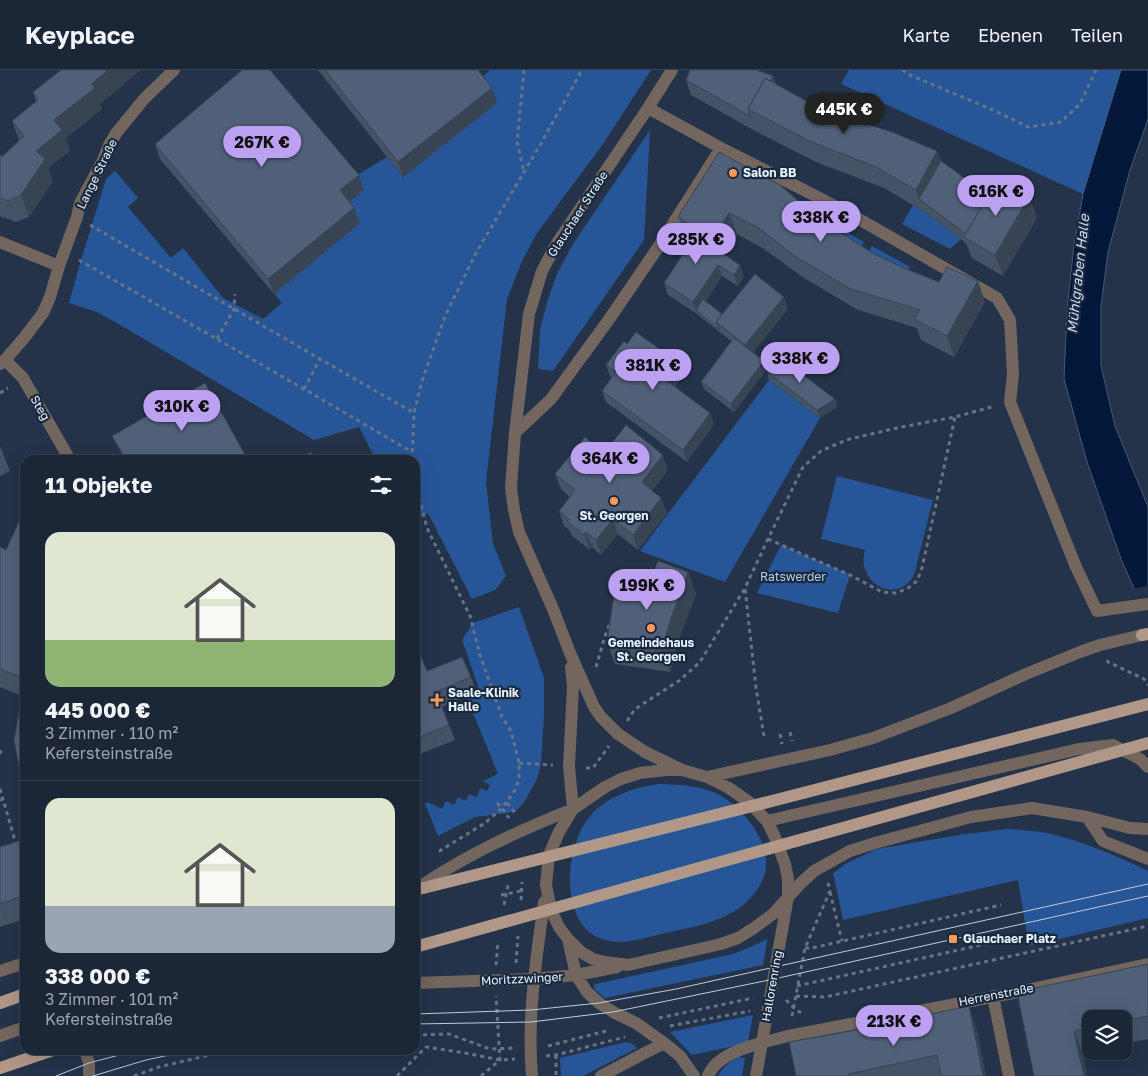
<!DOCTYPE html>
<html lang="de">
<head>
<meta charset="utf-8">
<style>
	body { margin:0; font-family:"Golos Text",sans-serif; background:#283242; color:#f1f3f6; height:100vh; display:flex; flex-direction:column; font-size:19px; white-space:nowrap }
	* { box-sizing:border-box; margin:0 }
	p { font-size:16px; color:#a0a5ad }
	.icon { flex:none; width:28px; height:28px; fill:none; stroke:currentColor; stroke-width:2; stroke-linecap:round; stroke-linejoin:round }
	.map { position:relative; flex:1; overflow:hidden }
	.side { position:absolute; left:20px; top:385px; width:400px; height:600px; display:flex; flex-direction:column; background:#1b2637; border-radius:15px; box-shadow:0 5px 20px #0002,0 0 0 1px #394352 }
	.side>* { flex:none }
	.buttons { position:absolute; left:1082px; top:940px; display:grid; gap:10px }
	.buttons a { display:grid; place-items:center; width:50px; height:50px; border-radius:10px; background:#1b2637; box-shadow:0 5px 20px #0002,0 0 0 1px #394352; font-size:25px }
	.price { position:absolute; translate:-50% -42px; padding:0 11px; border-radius:18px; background:#bca0f2; color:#111; font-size:16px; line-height:32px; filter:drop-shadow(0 1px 2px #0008) }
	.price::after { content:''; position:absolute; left:50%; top:30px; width:15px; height:11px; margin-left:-8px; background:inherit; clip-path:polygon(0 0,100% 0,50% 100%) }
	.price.selected { background:#222; color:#fff }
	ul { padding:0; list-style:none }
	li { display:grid; align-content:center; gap:10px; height:265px; padding:0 25px }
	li+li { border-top:1px solid #394352 }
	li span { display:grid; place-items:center; height:155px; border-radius:15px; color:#555 }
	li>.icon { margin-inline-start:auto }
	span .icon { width:90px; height:90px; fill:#fffc; stroke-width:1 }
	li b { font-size:21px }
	h2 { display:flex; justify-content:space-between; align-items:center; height:60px; padding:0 25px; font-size:21px }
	header { display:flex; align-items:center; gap:30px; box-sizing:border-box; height:70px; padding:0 25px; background:#1b2637; border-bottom:1px solid #394352 }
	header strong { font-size:24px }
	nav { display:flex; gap:28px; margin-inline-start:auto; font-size:18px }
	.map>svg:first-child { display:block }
</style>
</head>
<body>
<header>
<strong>Keyplace</strong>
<nav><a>Karte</a><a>Ebenen</a><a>Teilen</a></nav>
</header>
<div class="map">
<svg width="1148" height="1006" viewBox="0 0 1148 1006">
	<rect width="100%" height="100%" fill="#243349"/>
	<path fill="#275698" d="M490 0H651L603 74 537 163 522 191 507 229 486 412 493 474 506 506 495 520 472 529 428 443 415 450V390H376L359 357 314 370 117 253 97 242 69 233 79 197 106 109 115 101 138 128 128 137 171 188 183 178 223 228 263 249 282 233 274 224 346 135 354 107 387 87 403 107 479 10Z
		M849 0H1121L1083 124 841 14Z
		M650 60 644 170 553 301 538 299 540 260 547 232 557 204 573 174Z
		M913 135 923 141 961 169 950 179 902 154Z
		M821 147 864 172 854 187 812 157Z
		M872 176 910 197 903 215 862 192Z
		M769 310 820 348 725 512 640 481Z
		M837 406 933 430 917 493C913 529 872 527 864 496 863 491 864 486 865 480L821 469Z
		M781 475 850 505 838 543 757 523Z
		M519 537 544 608V646L541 694 537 709 525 731 517 740 508 743 475 747 438 766 425 734 428 732 442 739 446 731 454 735 458 727 466 731 469 724 477 727 480 718 487 721 490 715 483 711 498 704 467 628 480 622 462 570 473 553Z
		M659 714C680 715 702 715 721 726 743 739 768 769 766 796 765 813 751 830 738 839 717 853 693 857 670 862 651 866 630 874 610 871 557 863 563 776 591 745 608 726 635 717 659 714Z
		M1008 759C1021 760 1034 761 1047 763 1082 771 1115 785 1148 801V848L1029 876 1018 810 843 850 833 803 847 793 877 779 965 764Z
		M767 869V871L763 895 605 928 595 920 594 915 596 914 733 884 753 876Z
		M753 945 748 973 692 985 670 962Z
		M626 972 631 973 637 978 583 1006H561L560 988Z
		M738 987 745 988 742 1006H718C723 997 729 992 738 987Z"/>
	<path fill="#02183a" stroke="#475975" d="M1121 0H1148V49L1130 100 1108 182 1101 236V296L1115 356 1148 437V550L1121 489 1087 392 1064 309 1067 241 1074 175 1083 124Z"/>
	<path fill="#243349" d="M1148 516V553L1146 551 1131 519Z"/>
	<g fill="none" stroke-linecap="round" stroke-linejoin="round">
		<path stroke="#677488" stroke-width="3" stroke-dasharray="4 4" stroke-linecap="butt" d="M524 0 517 72 524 102
			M902 0 910 5 993 40 1028 57 1061 52 1080 34 1096 0
			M90 155 320 289 414 343
			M79 190 304 319 412 382
			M217 269 234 239 235 224
			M304 319 320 289
			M0 323 8 318
			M412 390 414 343 422 311 446 244 476 183 540 75 582 0
			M415 412 427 458 470 546 480 585 502 647 511 661 519 693V710L514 722 502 738 485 753 438 782
			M768 469 850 505 882 522 895 523 907 519 917 511 922 498 955 347
			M623 528 634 514
			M1107 590 1108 592 1144 609 1148 615
			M596 597 605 566 611 550
			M627 651 635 639 680 610 700 592 745 518
			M790 662 792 671
			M780 664 782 674
			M764 666 756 618 745 518 768 469 803 397 821 381 846 370 901 357 955 347 995 336
			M0 684 1 680
			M519 693 553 695
			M586 698H593L609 676
			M0 719 3 729
			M0 730 3 729 16 774
			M497 733 502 738 509 748
			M507 733 516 744
			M415 749 417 748
			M830 822 842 871
			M501 825 521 821
			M521 830 522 812
			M504 835 508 815
			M805 878H812L1001 835
			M516 893 518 866
			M496 895 498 871
			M797 916 1008 869
			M796 926 825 927 1148 856
			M786 930 797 941 805 944
			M792 946 805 878 830 821 828 813
			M659 948 753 928
			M670 956 750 941
			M415 965 449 964 490 979 514 978
			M548 976 610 960
			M556 985V1006
			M546 986 556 985 625 967
			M134 1006 159 997 231 980
			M397 1006 426 977 465 983 500 990 515 989
			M481 1006 500 990 496 926"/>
		<path stroke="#72665e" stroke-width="12" d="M672 0 648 38 557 173 542 201 529 244 515 363 511 418 514 440 519 462 553 539 570 583 594 637 601 647 618 664 645 682 680 699
			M648 38 721 78 843 140 997 228 1010 250 1013 304 1010 332 1076 497 1097 541 1148 534
			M0 172 59 196
			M5 290 23 308 70 390
			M0 294 5 290 24 268 43 243 50 227 59 196 77 147 80 133 103 90 109 75 117 62 144 29 174 0
			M515 363 551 329 610 248 657 179 721 78
			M571 597 573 616 569 696 573 739
			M707 707 830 680 873 668 951 638 1026 604 1080 582 1100 575 1142 565
			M1087 747 1103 771 1148 789
			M767 751 1079 679 1113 675 1140 689 1148 697
			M415 820C465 785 516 762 573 739
			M568 869 576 905 587 922 599 933 613 942 636 953 664 973 680 986 694 1006
			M0 901 25 893
			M415 913 533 909 576 905 617 897
			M993 926 1009 1006
			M0 966 25 957
			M85 980 89 993V1006
			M532 1006C527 948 536 890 544 832
			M601 1006 664 973
			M708 1006C718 980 763 973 788 966L1013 923 1148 894
			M756 1006 788 827V809L785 794 774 765 767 751 749 732 729 718 707 707 682 700H666L640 703 621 709 605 717 573 739 559 762 549 785 546 815 551 840 559 857 568 869 581 882 593 889 605 892 628 895 721 874 738 868 754 858 773 844 801 813 814 801 850 781 875 773 971 747 1032 738 1087 747 1130 758 1148 759"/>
		<path stroke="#b09788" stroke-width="12" d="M1142 565 1148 564
			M0 933 25 924
			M0 998 53 980"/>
		<path stroke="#c0cbdb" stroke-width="1" d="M415 944 531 940 599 933 676 919 1148 814
			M415 954 531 952 613 942 774 909 1148 826
			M56 1006 89 993 138 980
			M93 1006 146 990 193 980"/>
		<path stroke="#b09788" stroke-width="12" d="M415 820 772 731 1148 634
			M415 877 1148 673"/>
	</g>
	<path fill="#455367" d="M318 0H478L497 33 403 107Z
		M773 6 776 14 824 41 937 81 941 91 988 125 1029 127 1037 148 1003 206 972 188 966 173 923 141 884 118 816 92 755 61 691 25 686 10Z
		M33 22 100 34 102 39 66 68 70 81 48 98 53 111 29 147 16 152 0 146V85L3 86 19 70 12 51 36 32Z
		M155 74 364 120 350 132 354 138 360 153 274 224 160 89Z
		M719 82 824 153 874 184 906 199 985 232 954 287 921 270 917 258 858 240 804 208 764 179 737 164 724 184 744 206 738 216 722 206 706 231 722 244 788 239 753 282 764 291 767 299 734 342 704 319 701 312 731 271 697 244 668 225 664 213 683 184 678 180 673 169 682 156 678 147Z
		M627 274 684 305 675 317 710 343 714 354 687 392 606 332 602 321 611 308 606 295Z
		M767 302 835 329 837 337 820 348 769 310Z
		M0 376 10 401 0 406Z
		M604 383 668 400 652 421 661 428 667 443 638 480 618 464 601 485 592 477 590 480 572 466 570 461 564 456 559 441 570 427 561 419 555 404Z
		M25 449V728L22 626 0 617V477L6 480Z
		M688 502 696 524 679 569 670 602 615 594 607 573 643 526Z
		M415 572 427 601 471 607 477 622 442 637 455 670 415 686Z
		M25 769V849L0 857V777Z
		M1148 894V969L1124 974V949H1091V981L1082 982 1087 1006H1034L1017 922Z
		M976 957 986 1006H796Z"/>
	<path fill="#384354" d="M108 0H141L100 34 102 39 66 68 70 81 48 98 53 111 29 147 21 125 36 81 54 50 92 14Z
		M773 6 778 21 752 42Z
		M492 18 497 33 403 107 398 92Z
		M937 81 945 102 919 129 916 120Z
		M359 105 364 120 346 135 340 120Z
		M1029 127 1037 148 1003 206 995 185Z
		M354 138 360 153 274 224 268 209Z
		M729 143 737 164 720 190 712 169Z
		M718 195 722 206 698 242 696 240 697 244 693 232Z
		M740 195 744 206 738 216 734 205Z
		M978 211 985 232 954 287 947 266Z
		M784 227 788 239 750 286 745 275Z
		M764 291 767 299 734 342 731 334Z
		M680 294 684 305 671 323 667 311Z
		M835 329 837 337 820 348 817 340Z
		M710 343 714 354 687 392 683 380Z
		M663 385 668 400 647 427 642 412Z
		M661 428 667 443 638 480 633 465Z
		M613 449 618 464 601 485 596 470Z
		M586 462 592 477 590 480 584 465Z
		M688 502 696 524 679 569 670 602 662 580 671 548Z
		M969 936 976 957 986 1006H983Z
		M1074 961 1082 982 1087 1006H1084Z"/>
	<path fill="#506078" stroke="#384354" d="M61 0H108L92 14 95 18 54 50 62 60 36 81 45 89 21 125 8 131 0 128V85L3 86 24 66 12 51 38 30 33 22Z
		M242 0H270L359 105 340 120 354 138 268 209 155 74Z
		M325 0H478L492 18 398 92Z
		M690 0H756L773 6 770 11 765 8 748 39 750 46 686 10Z
		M765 8 824 41 892 62 937 81 916 120 876 97 809 71 748 39Z
		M719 82 780 115 824 153 846 166 874 184 906 199 939 212 947 197 978 211 947 266 914 249 920 240 851 219 796 187 757 157 729 143 712 169 678 147Z
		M941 91 988 125 966 164 919 129Z
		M997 109 1029 127 995 185 964 167Z
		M682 156 740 195 734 205 718 195 693 232 664 213 687 178 673 169Z
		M755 204 784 227 745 275 716 252Z
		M703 229 722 244 716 252 719 259 696 240Z
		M636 262 680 294 667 311 710 343 683 380 602 321 616 302 606 295 624 271 627 274Z
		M734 268 764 291 731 334 701 312Z
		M779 287 835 329 817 340 767 302Z
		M205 313 248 390H126L112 366Z
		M626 355 663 385 642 412 661 428 633 465 613 449 596 470 586 462 584 465 567 451 569 449 559 441 575 420 555 404 585 367 604 383Z
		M311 382 315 390H297Z
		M21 447 25 449V728L14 670 25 609 0 599V477L6 480Z
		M658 491 688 502 671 548 662 580 607 573 614 524 643 526Z
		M415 572 427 601 462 587 471 607 436 622 449 655 415 669Z
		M25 769V825L0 834V777Z
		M1148 894V946L1124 951V949H1091V958L1074 961 1084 1006H1034L1017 922Z
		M969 936 983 1006H941L937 985 848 1004 849 1006H796L789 972 840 963Z"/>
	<g fill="#fe9b59" stroke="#1b293e" stroke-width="2">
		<circle cx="733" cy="103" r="5"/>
		<circle cx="614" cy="431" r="5"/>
		<circle cx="651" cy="558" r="5"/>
		<path d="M434.5 622.5h5v5h5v5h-5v5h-5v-5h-5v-5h5z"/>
		<rect x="948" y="864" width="10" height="10" rx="2.5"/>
	</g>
	<g text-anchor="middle" stroke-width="4.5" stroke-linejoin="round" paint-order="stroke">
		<g font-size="12" font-weight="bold" fill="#e7f1ff" stroke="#1b293e" text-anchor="start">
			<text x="743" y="107">Salon BB</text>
			<text x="614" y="450" text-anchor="middle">St. Georgen</text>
			<text x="651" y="577" text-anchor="middle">Gemeindehaus<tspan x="651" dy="14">St. Georgen</tspan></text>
			<text x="448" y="627">Saale-Klinik<tspan x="448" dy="14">Halle</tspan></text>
			<text x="963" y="873">Glauchaer Platz</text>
		</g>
		<g font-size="12" fill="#e7f1ff" stroke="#1b293e">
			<text transform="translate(97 104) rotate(-64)" y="4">Lange Straße</text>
			<text transform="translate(578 144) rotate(-57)" y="4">Glauchaer Straße</text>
			<text transform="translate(40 338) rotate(60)" y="4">Steg</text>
			<text transform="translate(522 909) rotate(-3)" y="4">Moritzzwinger</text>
			<text transform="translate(772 916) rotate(-80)" y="4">Hallorenring</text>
			<text transform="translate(996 925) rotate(-11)" y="4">Herrenstraße</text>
		</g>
		<g font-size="12" fill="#b5cff5" stroke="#1b293e">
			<text x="793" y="511">Ratswerder</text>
		</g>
		<g font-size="14" font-style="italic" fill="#cddaed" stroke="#1b293e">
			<text transform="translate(1078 204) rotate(-84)" y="5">Mühlgraben Halle</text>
		</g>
	</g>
</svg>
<div class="buttons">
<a><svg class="icon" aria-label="layers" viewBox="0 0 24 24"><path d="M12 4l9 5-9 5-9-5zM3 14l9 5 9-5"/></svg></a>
</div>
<b class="price selected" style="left:844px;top:65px">445K €</b>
<b class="price" style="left:262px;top:98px">267K €</b>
<b class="price" style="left:996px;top:147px">616K €</b>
<b class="price" style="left:821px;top:173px">338K €</b>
<b class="price" style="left:696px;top:195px">285K €</b>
<b class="price" style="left:800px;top:314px">338K €</b>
<b class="price" style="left:653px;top:321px">381K €</b>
<b class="price" style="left:182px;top:362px">310K €</b>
<b class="price" style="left:610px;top:414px">364K €</b>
<b class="price" style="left:647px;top:541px">199K €</b>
<b class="price" style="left:894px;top:977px">213K €</b>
<section class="side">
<h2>11 Objekte<svg class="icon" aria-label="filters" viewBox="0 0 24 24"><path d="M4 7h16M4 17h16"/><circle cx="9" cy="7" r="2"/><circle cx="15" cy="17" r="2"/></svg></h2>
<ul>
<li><span style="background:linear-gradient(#dfe7d0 70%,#8fb573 0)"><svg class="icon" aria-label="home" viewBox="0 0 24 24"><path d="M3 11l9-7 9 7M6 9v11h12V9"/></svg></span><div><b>445 000 €</b><p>3 Zimmer · 110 m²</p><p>Kefersteinstraße</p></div></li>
<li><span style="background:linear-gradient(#dfe7d0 70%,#9aa5b1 0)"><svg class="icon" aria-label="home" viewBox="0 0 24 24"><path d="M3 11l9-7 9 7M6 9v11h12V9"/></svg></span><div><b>338 000 €</b><p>3 Zimmer · 101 m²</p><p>Kefersteinstraße</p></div></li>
</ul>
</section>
</div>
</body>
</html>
